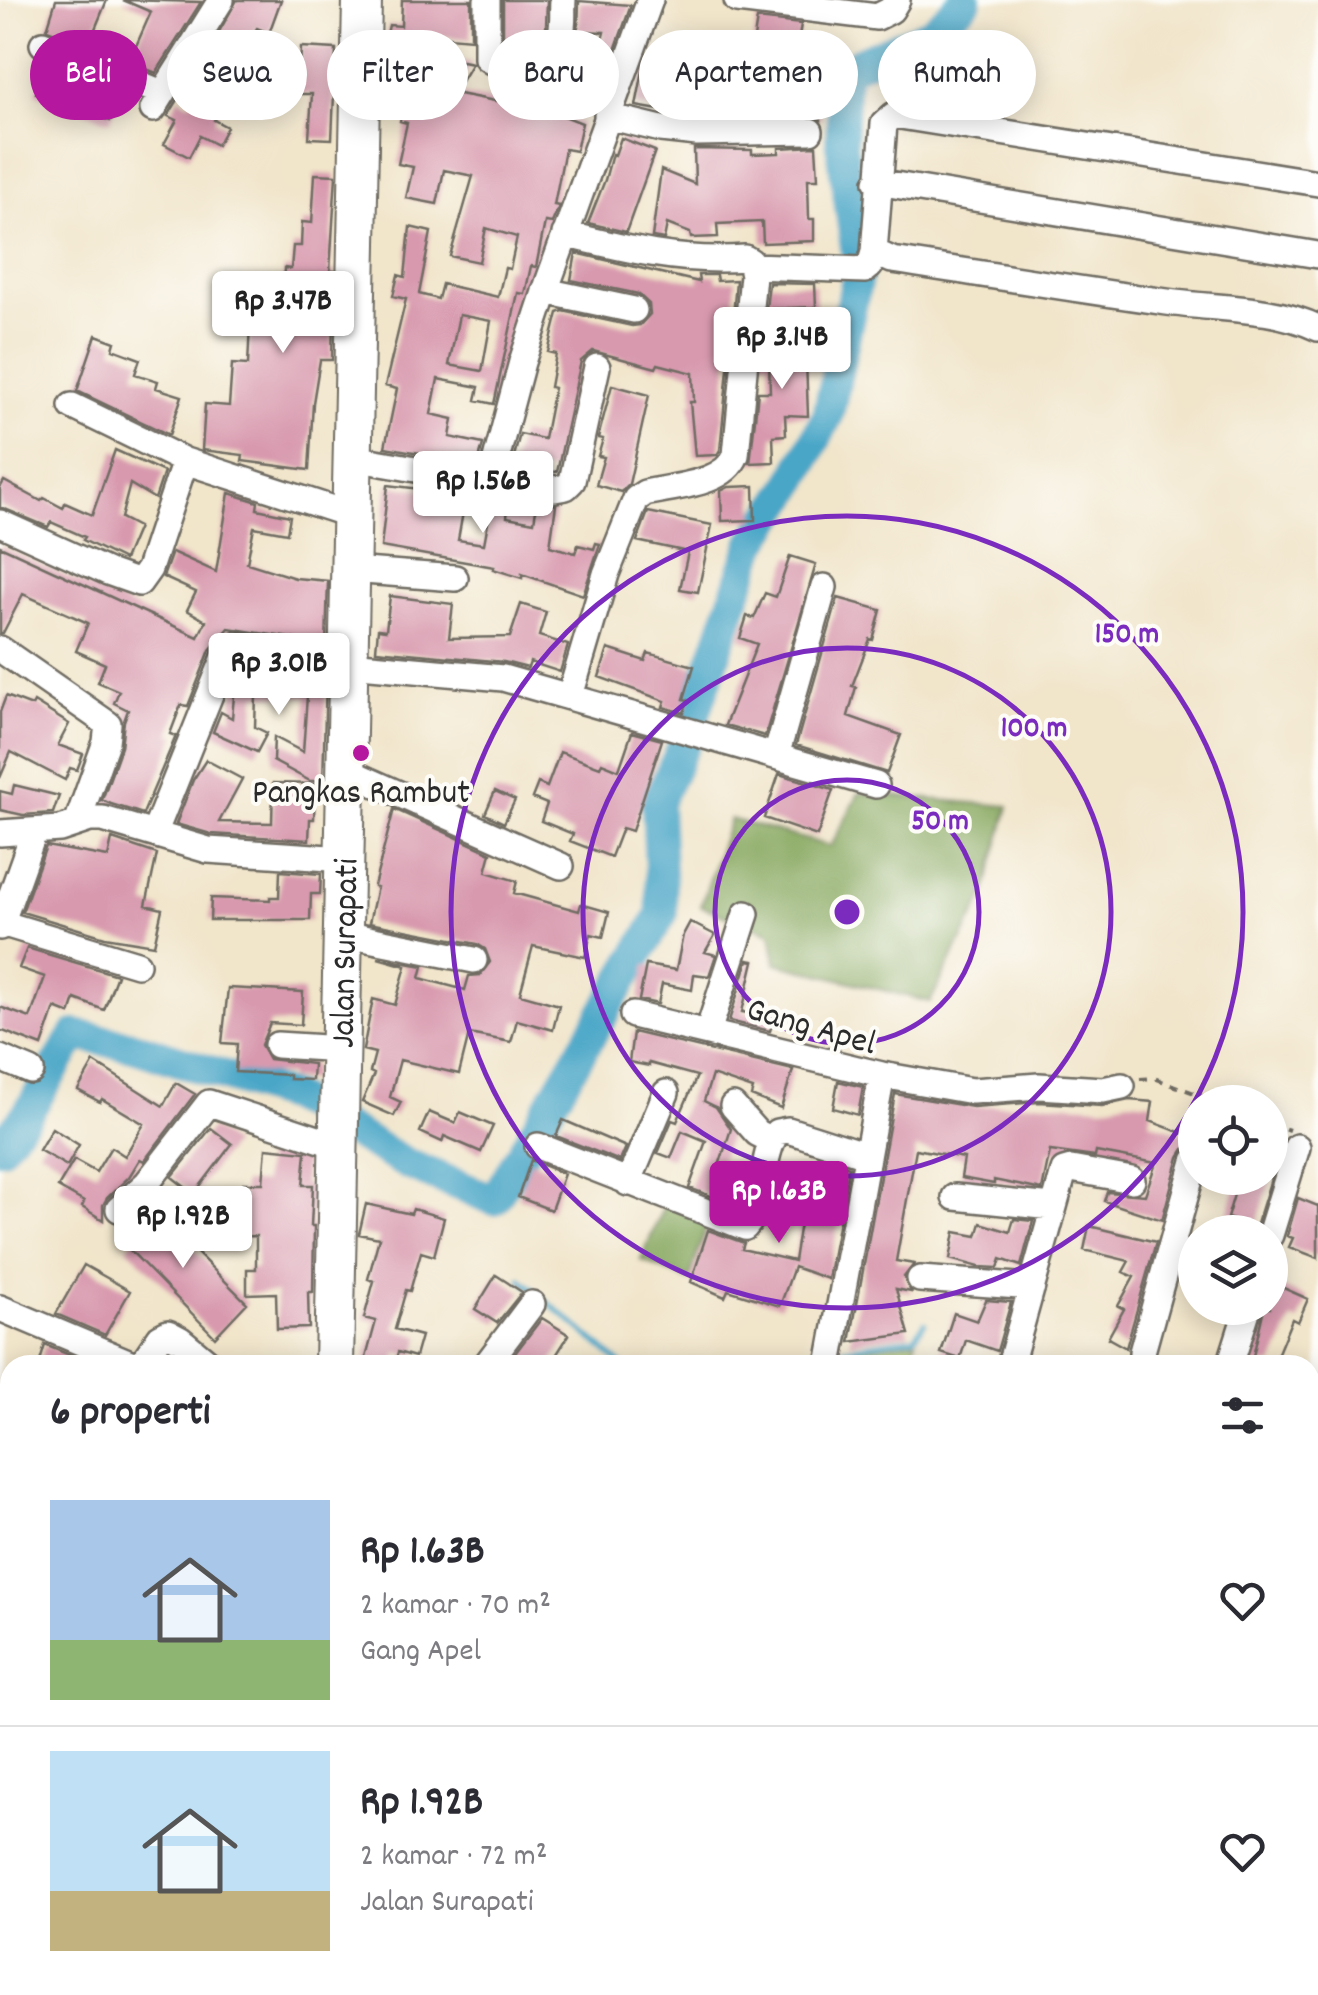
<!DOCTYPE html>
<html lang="id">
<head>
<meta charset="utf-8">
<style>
	body { margin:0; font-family:Dekko,sans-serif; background:#f7f7f7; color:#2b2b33; height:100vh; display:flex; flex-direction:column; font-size:38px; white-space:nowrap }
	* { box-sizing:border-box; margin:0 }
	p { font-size:32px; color:#7c7c81 }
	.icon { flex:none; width:55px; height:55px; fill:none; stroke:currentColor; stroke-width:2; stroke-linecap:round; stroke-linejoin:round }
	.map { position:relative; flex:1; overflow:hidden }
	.details { position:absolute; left:0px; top:1355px; width:1320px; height:640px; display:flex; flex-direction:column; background:#fff; border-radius:30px 30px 0 0; box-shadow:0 5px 25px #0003 }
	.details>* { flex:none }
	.guide { position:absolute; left:30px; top:30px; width:1260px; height:90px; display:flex; gap:20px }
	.tools { position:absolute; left:1178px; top:1085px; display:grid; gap:20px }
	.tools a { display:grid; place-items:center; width:110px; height:110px; border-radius:50%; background:#fff; box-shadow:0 5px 25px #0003; font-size:50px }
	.price { position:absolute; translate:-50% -85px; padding:0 22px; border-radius:10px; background:#fff; color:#222; font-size:32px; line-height:65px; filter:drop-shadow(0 2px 5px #0008) }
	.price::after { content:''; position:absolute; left:50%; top:60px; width:30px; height:22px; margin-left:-15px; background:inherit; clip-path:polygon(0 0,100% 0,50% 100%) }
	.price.selected { background:#b5179e; color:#fff }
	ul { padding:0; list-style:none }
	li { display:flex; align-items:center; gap:30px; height:250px; padding:0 50px }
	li+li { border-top:2px solid #e1e1e2 }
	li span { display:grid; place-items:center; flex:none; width:280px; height:200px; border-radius:0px; color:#555 }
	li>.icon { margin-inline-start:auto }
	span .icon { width:120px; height:120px; fill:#fffc; stroke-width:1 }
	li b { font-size:42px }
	h2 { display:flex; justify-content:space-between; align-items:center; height:120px; padding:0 50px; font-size:42px }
	.chip { padding:0 35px; border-radius:45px; background:#fff; box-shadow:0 5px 25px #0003; font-size:35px; line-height:90px }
	.chip.selected { background:#b5179e; color:#fff }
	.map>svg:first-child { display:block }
</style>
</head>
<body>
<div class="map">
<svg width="1318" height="1995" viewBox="0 0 1318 1995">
	<rect width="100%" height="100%" fill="#fdfcf7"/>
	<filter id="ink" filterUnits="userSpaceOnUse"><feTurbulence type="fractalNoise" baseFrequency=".01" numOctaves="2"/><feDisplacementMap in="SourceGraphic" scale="20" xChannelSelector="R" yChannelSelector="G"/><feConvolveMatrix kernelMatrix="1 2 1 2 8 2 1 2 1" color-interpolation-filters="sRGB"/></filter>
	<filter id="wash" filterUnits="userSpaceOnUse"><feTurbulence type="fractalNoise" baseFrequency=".0048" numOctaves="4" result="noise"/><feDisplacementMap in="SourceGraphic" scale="40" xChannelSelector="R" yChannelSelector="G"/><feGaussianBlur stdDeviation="2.25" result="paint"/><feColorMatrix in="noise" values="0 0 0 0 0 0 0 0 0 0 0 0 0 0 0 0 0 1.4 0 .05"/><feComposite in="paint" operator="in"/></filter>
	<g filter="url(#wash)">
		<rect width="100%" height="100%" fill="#f1e5ca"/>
		<path fill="#a5c066" stroke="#687648" stroke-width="2.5" d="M916 1340 908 1365H834L837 1352Z"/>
		<path fill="#84a65b" stroke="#586843" stroke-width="2.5" d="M859 793 1009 806 985 895 930 1002 776 963 771 933 701 906 730 819 831 846Z
			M666 1201 709 1219 689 1280 641 1260Z"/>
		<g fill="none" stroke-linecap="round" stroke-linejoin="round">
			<path stroke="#49a6c7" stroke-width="5" d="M521 1279 622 1365
				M841 1349 915 1337 925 1323"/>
			<path stroke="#49a6c7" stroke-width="32" d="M0 1147 27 1114 75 1035 133 1046 293 1098 407 1164 494 1200 662 914 657 803 686 740 753 544 792 485 828 415 859 269 841 144 844 69 932 32 966 0"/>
		</g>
		<g id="blocks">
			<path fill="#d899ae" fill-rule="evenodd" d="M56 0H107L90 41 68 32 66 36 47 29Z
				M123 0 201 2 156 73 129 62 151 12Z
				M237 0H281L269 33 257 28 232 68 241 72 214 120 227 127 217 145 200 136 189 157 164 144 177 120 168 116 179 98 190 104 203 83 220 52 211 46Z
				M402 0H471V39L415 34 412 51 472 63 454 93 495 101 499 81 519 82 535 78 561 82 564 64 591 70 586 95 598 98 592 110 556 103 554 112 582 123 576 151 565 149 554 205 559 206 552 223 545 222 536 267 531 266 525 294 518 293 494 404 476 400 479 387 438 379 431 414 453 419 450 437 483 444 478 463 385 447 397 389 385 386 406 299 393 296 398 275 405 277 410 227 431 232 419 294 438 299 442 284 498 297 505 268 510 269 517 237 486 228 479 262 450 256 473 176 444 170 437 204 406 198 413 167 398 164 407 123 400 121 408 82 388 78 394 48 384 47 389 25 401 26ZM459 315 491 321 482 371 449 365Z
				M503 0H547L546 26 541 36 518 33 517 44 503 43Z
				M579 1 631 5 614 53 600 49 604 32 578 31Z
				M757 19 801 24 797 50 771 46 769 49 765 75 773 111 698 117 636 106 644 65 687 68 685 90H732L738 49 752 51Z
				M301 47 336 49 332 139 309 138 312 94H299Z
				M48 64 122 94 110 121 36 93Z
				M820 101 821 120 810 115H778V103Z
				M621 138 655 151 626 232 588 223 605 180 612 154 615 155Z
				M816 146 818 179H808L809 219H814V241L763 243 762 222 717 224 718 237 691 238 690 233 667 224 664 239 652 237 661 170 695 184 694 149 752 150V154L779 153V148Z
				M315 174 336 175 330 271H334L332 360H320L313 403 309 470 242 461 243 455 202 450 205 404 229 406 232 364 248 365 251 303 282 305 284 268 291 269 293 246H301L302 222 312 223Z
				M576 253 699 282 698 275H716L717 281 736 280 733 317H729L730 348 720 450 717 455 695 456 690 402H694L693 373 658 364 656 368 593 351 581 361 557 472 511 468 520 434 544 439 554 388 550 387 556 354 548 352 558 313 563 311 632 326 640 325 650 314 649 304 638 294 571 280Z
				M769 283 815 284 816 307 766 309Z
				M96 335 115 342 113 349 140 359 135 374 158 381 156 388 182 396 169 435 77 391Z
				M819 339V359L806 360 808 416 785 415 786 435 773 436 774 462 750 463 758 392H770L769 361H761L763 340Z
				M612 385 649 395 629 484 621 492 596 485 604 457 598 456 603 439 598 438Z
				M115 450 164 472 155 499 130 484 121 518 138 527 124 560 83 540 85 537 51 522 48 527 0 507V488L4 481 41 501 44 498 63 508 65 503 92 515Z
				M388 485 509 500 507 517 534 522 537 503 556 505 550 546 575 553 578 545 594 549 596 543 600 544 583 595 522 574V578L493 569 494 567 381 547ZM463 512 489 517 484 544 458 540Z
				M754 486 755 520 722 521 721 491 729 487Z
				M229 493 258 502 257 509 290 516 287 533 254 527 247 563 295 578 328 581 326 644 229 628 210 650 188 706 181 705 170 734 176 736 143 814 111 804 102 800 121 747 124 721 128 710 114 703 119 691 98 682 105 664 76 651 88 623 23 594 3 633H0V546L198 637 206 621 187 610 196 592 163 577 172 552 216 572Z
				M648 512 712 525 698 592 680 589 688 552 637 541Z
				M790 556 816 564 765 736 725 725 757 644 740 638 747 616 754 618 765 593 776 597Z
				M390 596 453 604 449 638 510 637 521 604 546 612 539 636 568 645 560 672 530 662 528 668 504 662 376 650 378 629 386 630Z
				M838 598 881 610 873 640 870 639 852 686 856 687 848 716 901 735 887 773 796 745Z
				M608 649 645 661 648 653 694 666 684 699 688 700 684 713 663 707 665 701 599 677Z
				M242 662 259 665V673L326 677 323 781H310L273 761 274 737 303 752 307 696 256 695 255 727 267 733 257 752 213 732 221 712 232 718 236 674Z
				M6 696 32 706 34 702 69 724 58 745 83 754 77 770 70 768 65 780 11 752 0 778V712Z
				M632 732 662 740 632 831 622 828 611 857 570 841 573 834 541 821 547 804 532 798 538 783 547 787 560 752 600 767 602 763 619 770Z
				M206 760 242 779 219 822 272 823 273 783 315 784 314 819H310L309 840 211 834 176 824 193 780Z
				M779 774 833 790 817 836 764 818Z
				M14 785 59 796 53 813 23 815 0 810V791L12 794Z
				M495 791 515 800 504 823 485 814Z
				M394 809 491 853 486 872 517 881 514 893 579 911 581 904 609 912 603 937 591 934 585 957 533 946 520 994 559 1005 553 1030 517 1020 511 1042 469 1034 459 1074 400 1060 390 1097 401 1102 394 1116 362 1102 374 1074 370 1072 375 1053 363 1050 373 999 395 1005 406 966 378 958 423 966 420 978 465 990 469 976 480 975 490 962 485 949 477 944 369 923 377 887 374 886Z
				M112 839 157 854 146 905 162 909 154 945 105 937 22 912 46 846 108 857Z
				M280 871 321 874 320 894H311L310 920H210L211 898 270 900V897H279Z
				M690 922 715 935 705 952 716 955 709 976 694 974 692 990 662 984 658 1004 639 1000 646 965 676 970 683 935Z
				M27 948 117 975 104 1010 75 999 70 1014 55 1008 42 1046 0 1030V1007L30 1018 45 977 19 968Z
				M748 960 754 961 742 1012 774 1018 770 1031 729 1021Z
				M228 988 303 992 301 1025 270 1023 261 1045 269 1059 313 1064 312 1080 289 1079V1075L235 1072 237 1044 222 1043Z
				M633 1032 793 1070 781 1108 751 1096 753 1089 712 1075 704 1101 716 1107 731 1129 718 1169 746 1180 741 1201 721 1194 719 1199 689 1188 706 1141 682 1131 671 1158 658 1153 672 1120 677 1122 697 1076 649 1063V1066L629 1062Z
				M94 1062 163 1106 176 1083 195 1094 144 1161 140 1159 129 1177 107 1198 103 1205V1220L82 1207 84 1202 58 1187 74 1160 96 1172 111 1147 125 1156 144 1124 102 1099 100 1102 78 1090Z
				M838 1081 863 1087 858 1115 833 1108Z
				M895 1094 973 1107 1039 1102 1102 1106 1129 1100 1153 1102 1150 1121 1195 1138 1193 1145 1184 1149 1179 1157 1162 1220 1104 1201 1107 1192 1145 1195 1156 1163 1096 1152 1095 1157 1050 1151 1042 1190 994 1180V1184L961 1178 964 1158 916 1149 896 1261 914 1264 904 1277 911 1292 896 1289 909 1334 850 1342Z
				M429 1112 455 1123 460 1112 493 1126 481 1152 444 1136 442 1142 420 1132Z
				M563 1120 626 1147 620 1161 556 1136Z
				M52 1128 79 1145 67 1166 39 1150Z
				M211 1128 232 1144 194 1194 172 1177Z
				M1270 1136 1283 1140 1256 1227 1227 1218 1239 1178H1270Z
				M266 1148 306 1152 303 1185H313L311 1226H314L313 1292H308L309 1328 277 1329 276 1293 247 1294V1269H256V1236L211 1237 210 1212 242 1211 243 1183H263Z
				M818 1158 849 1167 828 1279 794 1267 780 1306 728 1290 725 1297 691 1282 708 1230 744 1243 742 1249 794 1261 799 1229Z
				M531 1160 564 1174 551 1210 518 1197Z
				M1298 1198 1318 1206V1258L1289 1247 1293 1238 1287 1236Z
				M148 1204 247 1303 215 1337 127 1247 136 1239 123 1225Z
				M366 1204 411 1214 413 1209 444 1218 434 1256 421 1252 410 1291 406 1290 395 1329 421 1336 415 1357 398 1352 394 1365H364L376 1321 364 1318 374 1281 368 1279 379 1238 359 1234Z
				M1014 1219 1033 1221 1021 1266 1001 1259 998 1268 979 1267 950 1259 955 1232 977 1236 981 1223 1010 1232Z
				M1089 1226 1156 1242 1126 1348 1108 1338 1124 1309 1118 1306 1134 1277 1123 1272 1129 1261 1084 1250Z
				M84 1265 130 1291 105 1335 56 1314Z
				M496 1275 522 1292 497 1323 475 1309Z
				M1270 1282 1308 1299 1298 1322 1292 1319 1273 1365H1251L1264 1308H1270Z
				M986 1300 1011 1302 997 1351 966 1340 960 1359 941 1353 954 1313 977 1321Z
				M542 1318 569 1335 550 1365H506Z
				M45 1345 89 1363 39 1365Z"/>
		</g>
	</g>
	<g filter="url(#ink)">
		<use href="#blocks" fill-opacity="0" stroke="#706c63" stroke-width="2.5"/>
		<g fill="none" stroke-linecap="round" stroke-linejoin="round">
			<g stroke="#706c63" stroke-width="30">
				<path id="minor" d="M487 0V58C509 76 553 61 561 33 564 23 562 10 563 0
					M737 0 877 17 891 10 897 0
					M43 44 162 93
					M153 109 221 0
					M607 116 661 129 697 133 810 131
					M877 182 1318 255
					M565 234C625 249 682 263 745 258L750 261 753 275 736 455C724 485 674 486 645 493L636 499 606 574 570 696
					M874 252 884 124 894 115 1318 183
					M752 266 865 270 870 266 874 252 892 260C983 274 1075 289 1167 302 1216 309 1272 306 1318 328
					M545 291 634 310
					M72 406 185 461 351 515
					M353 458 490 482 555 489 566 487 572 481 597 367
					M490 482 522 362 549 280 650 0
					M0 523 108 572 139 583 149 569 185 461
					M351 570 455 578
					M0 649 108 724 106 742 77 823
					M776 756 824 587
					M347 771 561 866
					M0 833 60 829 90 819H103L208 850 345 859
					M154 834 225 657 236 645 349 664 503 678 876 785
					M1 923 137 964
					M0 927 34 832
					M343 934 474 960
					M633 1015 882 1075 972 1091 1039 1086 1103 1090 1122 1086
					M708 1032 746 914
					M277 1045 341 1049
					M0 1058 31 1071
					M733 1106 757 1133 771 1140
					M538 1146 745 1227C767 1204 759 1159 777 1132L788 1130 866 1155
					M628 1183 666 1093
					M955 1197 1052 1207
					M119 1209 147 1183 209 1103 339 1146
					M1270 1235 1297 1147
					M920 1279 1032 1287
					M0 1308 135 1365
					M141 1365 160 1337 168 1333 181 1340 211 1365
					M486 1365 532 1304
					M829 1365 882 1075
					M1010 1365 1064 1171 1071 1169 1132 1180
					M1142 1365V1352L1195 1161
					M1230 1365 1248 1308
					M0 1696 10 1699
					M1310 1755 1318 1766
					M3 1786 10 1787
					M1310 1898 1318 1886
					M533 1985 559 1995
					M604 1995 608 1985
					M644 1995 649 1985
					M945 1995 951 1985
					M1017 1995 1023 1985
					M1150 1995 1154 1985
					M1255 1995 1261 1985
					M1308 1995 1318 1979"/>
			</g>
			<g stroke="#706c63" stroke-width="42">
				<g id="highway">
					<path id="s1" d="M334 1365 362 0"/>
					<path d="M305 1995V1985"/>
				</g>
			</g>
			<path stroke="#706c63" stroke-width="4" stroke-dasharray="8 8" stroke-linecap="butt" d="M1140 1079 1154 1078 1218 1102
				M1270 1123 1289 1130"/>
			<use href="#minor" stroke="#fff" stroke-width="25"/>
			<use href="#highway" stroke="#fff" stroke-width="38"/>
		</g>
	</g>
	<g fill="none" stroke="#7b2cbf" stroke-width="5">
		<circle cx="847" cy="912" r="132"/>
		<circle cx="847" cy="912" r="264"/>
		<circle cx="847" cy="912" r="396"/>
	</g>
	<circle fill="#b5179e" stroke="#fdfcf7" stroke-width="4" cx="361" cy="753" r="10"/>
	<g text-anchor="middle" stroke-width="8" stroke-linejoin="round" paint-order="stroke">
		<g font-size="35" fill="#2b2b2b" stroke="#fdfcf7">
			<text x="361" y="802">Pangkas Rambut</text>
		</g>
		<g font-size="35" fill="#2b2b2b" stroke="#fdfcf7">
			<text dy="12" stroke="none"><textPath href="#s1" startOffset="412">Jalan Surapati</textPath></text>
			<text transform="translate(812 1024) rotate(16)" y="12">Gang Apel</text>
		</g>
	</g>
	<circle cx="847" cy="912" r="15" fill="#7b2cbf" stroke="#fdfcf7" stroke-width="5"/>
	<g font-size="30" text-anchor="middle" font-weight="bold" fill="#7b2cbf" stroke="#fdfcf7" stroke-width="8" stroke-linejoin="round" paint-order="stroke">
		<text x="1127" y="642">150 m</text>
		<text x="1034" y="736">100 m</text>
		<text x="940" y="829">50 m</text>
	</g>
</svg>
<div class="tools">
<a><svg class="icon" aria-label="locate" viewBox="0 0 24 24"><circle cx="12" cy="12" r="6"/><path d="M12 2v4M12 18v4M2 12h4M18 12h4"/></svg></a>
<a><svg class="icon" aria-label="layers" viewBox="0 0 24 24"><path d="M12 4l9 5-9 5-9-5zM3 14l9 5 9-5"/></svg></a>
</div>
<b class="price" style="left:283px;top:356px">Rp 3.47B</b>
<b class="price" style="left:782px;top:392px">Rp 3.14B</b>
<b class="price" style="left:483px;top:536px">Rp 1.56B</b>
<b class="price" style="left:279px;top:718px">Rp 3.01B</b>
<b class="price selected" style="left:779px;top:1246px">Rp 1.63B</b>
<b class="price" style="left:183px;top:1271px">Rp 1.92B</b>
<div class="guide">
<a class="chip selected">Beli</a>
<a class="chip">Sewa</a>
<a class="chip">Filter</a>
<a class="chip">Baru</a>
<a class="chip">Apartemen</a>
<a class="chip">Rumah</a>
</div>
<section class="details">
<h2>6 properti<svg class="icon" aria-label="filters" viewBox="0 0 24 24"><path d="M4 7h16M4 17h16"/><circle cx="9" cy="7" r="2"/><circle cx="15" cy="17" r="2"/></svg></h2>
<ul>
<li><span style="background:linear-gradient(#a9c7e8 70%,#8fb573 0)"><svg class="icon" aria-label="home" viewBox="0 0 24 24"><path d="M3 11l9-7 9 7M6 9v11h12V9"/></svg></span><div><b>Rp 1.63B</b><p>2 kamar · 70 m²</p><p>Gang Apel</p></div><svg class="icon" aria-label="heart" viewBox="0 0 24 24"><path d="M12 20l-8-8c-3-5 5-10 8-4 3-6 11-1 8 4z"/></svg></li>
<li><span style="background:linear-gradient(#bfe0f5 70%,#c2b280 0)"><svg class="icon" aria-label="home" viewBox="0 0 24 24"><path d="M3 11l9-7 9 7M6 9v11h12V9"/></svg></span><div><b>Rp 1.92B</b><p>2 kamar · 72 m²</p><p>Jalan Surapati</p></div><svg class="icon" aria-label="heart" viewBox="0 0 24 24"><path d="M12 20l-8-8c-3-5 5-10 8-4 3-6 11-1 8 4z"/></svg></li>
</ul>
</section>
</div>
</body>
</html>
